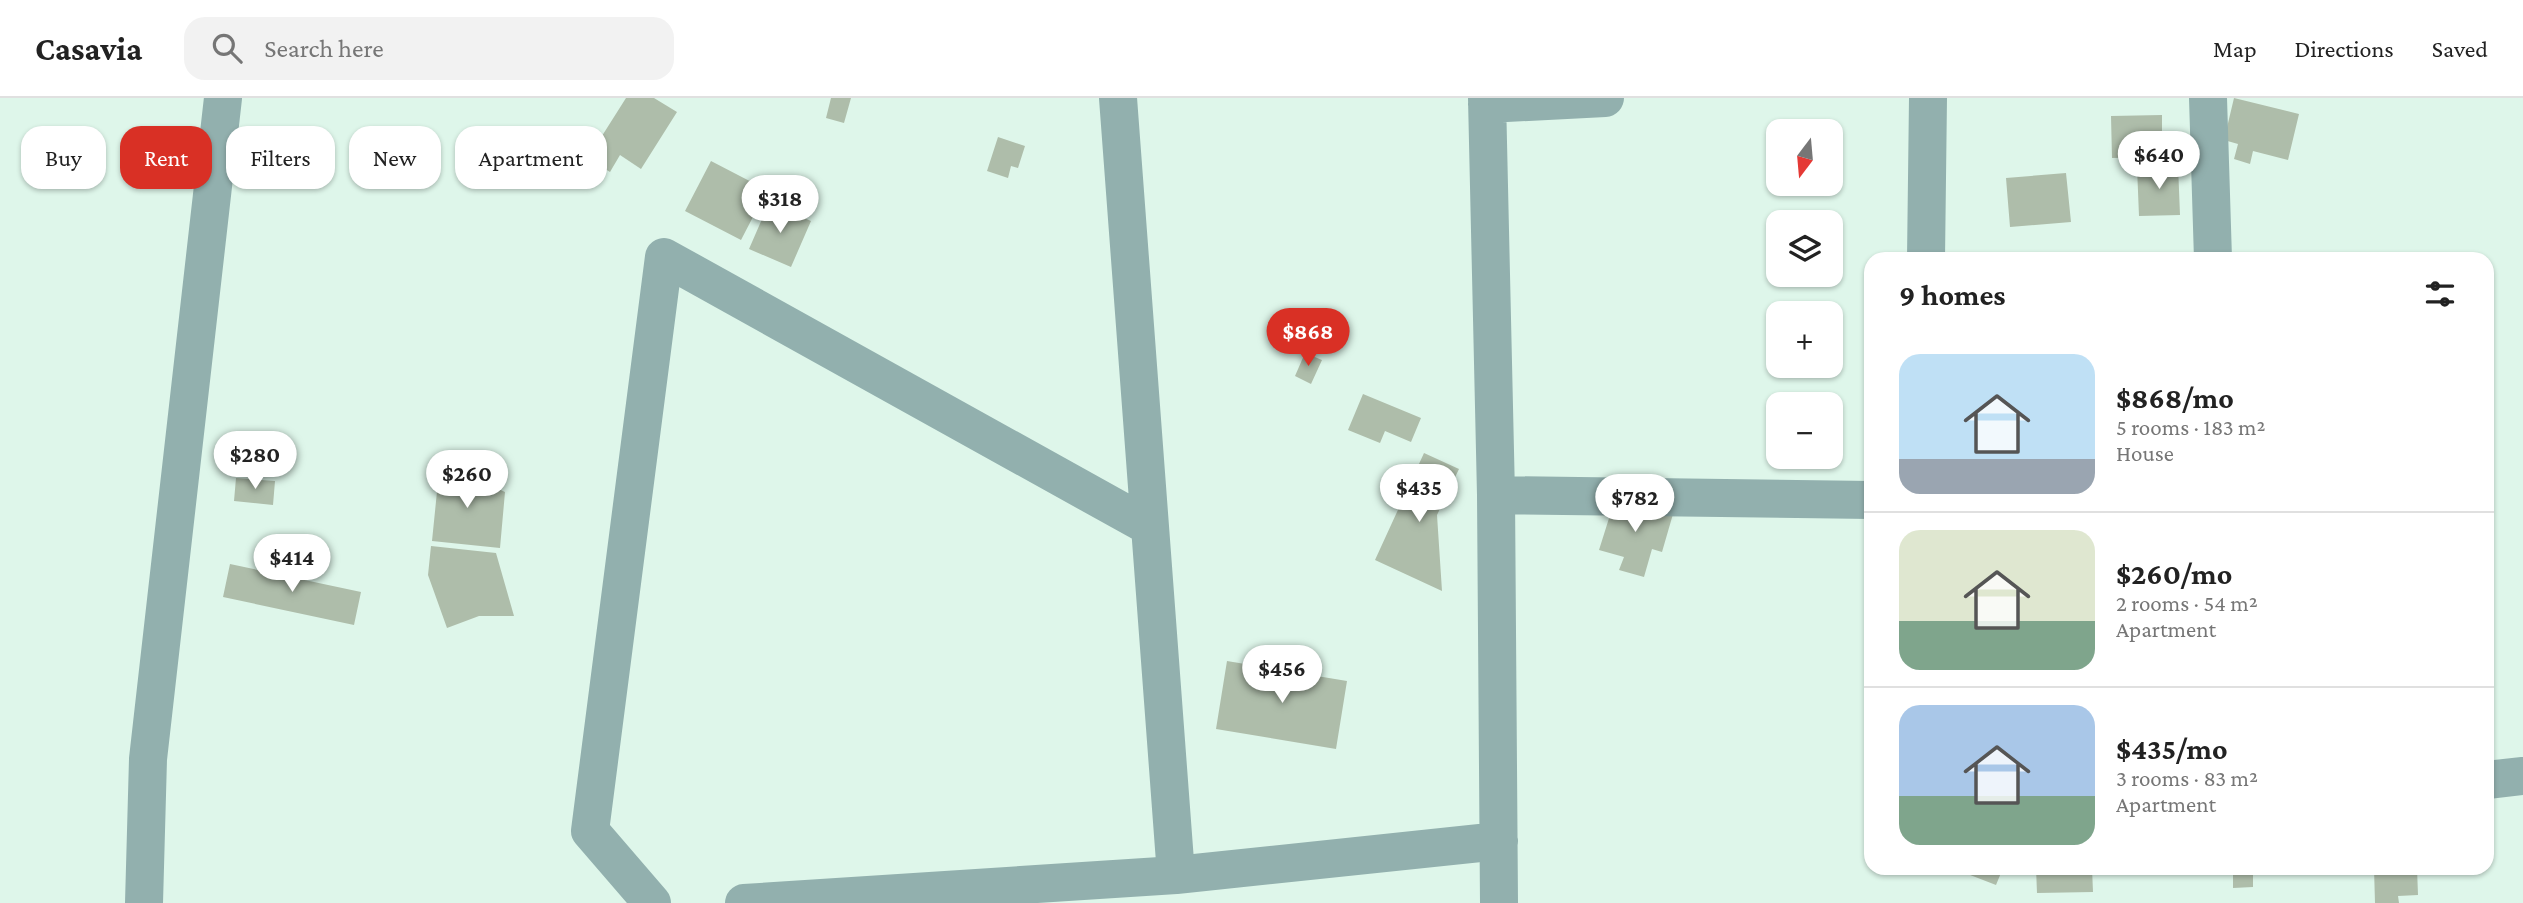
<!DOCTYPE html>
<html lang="en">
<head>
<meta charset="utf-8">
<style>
	body { margin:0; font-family:"Crimson Pro",serif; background:#f2f2f2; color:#222; height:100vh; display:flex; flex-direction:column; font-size:26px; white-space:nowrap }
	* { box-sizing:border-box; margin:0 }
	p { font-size:23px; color:#767676 }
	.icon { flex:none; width:38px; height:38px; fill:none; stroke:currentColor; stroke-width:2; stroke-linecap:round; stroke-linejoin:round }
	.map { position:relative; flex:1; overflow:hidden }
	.drawer { position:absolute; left:1864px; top:154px; width:630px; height:623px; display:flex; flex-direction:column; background:#fff; border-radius:21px; box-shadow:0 2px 5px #0004 }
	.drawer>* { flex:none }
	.banner { position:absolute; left:21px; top:28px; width:665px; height:63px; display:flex; gap:14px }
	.needle { width:46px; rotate:196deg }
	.fabs { position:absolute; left:1766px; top:21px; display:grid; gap:14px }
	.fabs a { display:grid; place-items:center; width:77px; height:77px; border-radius:14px; background:#fff; box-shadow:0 2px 5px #0004; font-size:35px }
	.price { position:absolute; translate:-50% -60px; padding:0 16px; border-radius:24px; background:#fff; color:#222; font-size:23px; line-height:46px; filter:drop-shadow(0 2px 4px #0008) }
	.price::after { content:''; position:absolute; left:50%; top:42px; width:21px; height:16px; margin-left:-10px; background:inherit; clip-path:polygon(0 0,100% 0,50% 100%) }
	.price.on { background:#d93025; color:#fff }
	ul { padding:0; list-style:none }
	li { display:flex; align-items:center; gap:21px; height:175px; padding:0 35px }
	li+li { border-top:2px solid #e0e0e0 }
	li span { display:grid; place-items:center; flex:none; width:196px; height:140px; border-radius:21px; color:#555 }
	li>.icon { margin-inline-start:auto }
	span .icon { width:84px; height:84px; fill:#fffc; stroke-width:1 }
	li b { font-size:30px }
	h2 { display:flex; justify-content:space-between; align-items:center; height:84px; padding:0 35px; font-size:30px }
	.pill { padding:0 24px; border-radius:21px; background:#fff; box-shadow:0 2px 5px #0004; font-size:24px; line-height:63px }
	.pill.on { background:#d93025; color:#fff }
	header { display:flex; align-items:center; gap:42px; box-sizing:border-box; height:98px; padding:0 35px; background:#fff; border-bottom:2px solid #e0e0e0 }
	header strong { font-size:33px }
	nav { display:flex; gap:38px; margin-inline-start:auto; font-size:24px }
	.search { width:490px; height:63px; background:#f2f2f2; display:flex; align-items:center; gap:18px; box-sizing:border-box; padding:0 24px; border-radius:21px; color:#767676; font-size:26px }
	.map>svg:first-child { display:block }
</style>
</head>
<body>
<header>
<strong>Casavia</strong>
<div class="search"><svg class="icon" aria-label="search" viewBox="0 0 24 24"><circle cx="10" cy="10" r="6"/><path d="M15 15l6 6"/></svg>Search here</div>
<nav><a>Map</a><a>Directions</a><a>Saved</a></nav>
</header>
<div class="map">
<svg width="2523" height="805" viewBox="0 0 2523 805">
	<rect width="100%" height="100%" fill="#def6ea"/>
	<path fill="#aebdaa" d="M626 0H654L677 14 641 71 620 57 610 74 588 60Z
		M831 0H851L844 25 826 20Z
		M2234 0 2299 16 2288 62 2253 53 2250 66 2234 61 2238 46 2224 42Z
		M2162 17V59L2112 60 2111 18Z
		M998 39 1025 48 1018 70 1011 68 1008 80 987 73Z
		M711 63 767 92 741 142 685 113Z
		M2178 67 2180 117 2139 118 2137 69Z
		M2066 75 2071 124 2010 129 2006 80Z
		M769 105 811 123 791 169 749 151Z
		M1305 255 1322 262 1311 286 1295 278Z
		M1363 296 1421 320 1411 344 1385 333 1380 345 1348 332Z
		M1424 355 1459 371 1437 417 1442 493 1375 462Z
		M440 364 505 394 500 450 432 443Z
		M236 380 275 383 273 407 234 403Z
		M1616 398 1673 416 1662 454 1652 451 1644 479 1619 472 1624 459 1599 452Z
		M431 448 496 455 514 518H479L447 530 428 477Z
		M230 466 361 494 354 527 223 499Z
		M1227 563 1347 583 1336 651 1216 631Z
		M1952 770H2003L1996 787Z
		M2036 770H2092L2093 794 2037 795Z
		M2233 770H2253V789L2233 790Z
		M2374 770H2417L2418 797 2398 798 2399 805H2375Z"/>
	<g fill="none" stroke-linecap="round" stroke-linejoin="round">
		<path stroke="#92b0ae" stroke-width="38" d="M1118 0 1176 777 1499 743
			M1487 0 1496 397 1499 805
			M2208 0 2213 161
			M1487 6 1605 0
			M1926 161 1928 0
			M1496 397 1871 402
			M2487 682 2523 678
			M144 805 148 661 223 0
			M652 805 590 733 664 159 1150 429
			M744 805 1176 777"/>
	</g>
</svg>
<div class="fabs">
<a><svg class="needle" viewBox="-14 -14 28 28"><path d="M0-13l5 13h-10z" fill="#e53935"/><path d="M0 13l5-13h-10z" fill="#767676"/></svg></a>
<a><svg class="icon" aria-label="layers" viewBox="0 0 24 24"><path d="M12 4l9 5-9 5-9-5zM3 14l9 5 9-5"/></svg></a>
<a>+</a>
<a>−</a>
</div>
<b class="price" style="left:2159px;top:93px">$640</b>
<b class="price" style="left:780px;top:137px">$318</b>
<b class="price on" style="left:1308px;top:270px">$868</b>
<b class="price" style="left:255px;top:393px">$280</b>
<b class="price" style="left:467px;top:412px">$260</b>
<b class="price" style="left:1419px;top:426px">$435</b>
<b class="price" style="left:1635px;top:436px">$782</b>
<b class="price" style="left:292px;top:496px">$414</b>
<b class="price" style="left:1282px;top:607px">$456</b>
<div class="banner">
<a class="pill">Buy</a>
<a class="pill on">Rent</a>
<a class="pill">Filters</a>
<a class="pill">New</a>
<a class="pill">Apartment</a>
</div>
<section class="drawer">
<h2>9 homes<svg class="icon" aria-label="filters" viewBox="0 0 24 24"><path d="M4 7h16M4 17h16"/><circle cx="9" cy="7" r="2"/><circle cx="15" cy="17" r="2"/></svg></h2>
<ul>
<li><span style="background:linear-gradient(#bfe0f5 75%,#9aa5b1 0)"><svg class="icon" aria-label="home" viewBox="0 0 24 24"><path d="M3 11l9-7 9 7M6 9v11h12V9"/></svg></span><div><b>$868/mo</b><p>5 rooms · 183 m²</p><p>House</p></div></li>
<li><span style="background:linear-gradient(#dfe7d0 65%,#7fa58c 0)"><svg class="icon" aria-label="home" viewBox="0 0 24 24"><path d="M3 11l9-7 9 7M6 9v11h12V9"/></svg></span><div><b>$260/mo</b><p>2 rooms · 54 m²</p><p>Apartment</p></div></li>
<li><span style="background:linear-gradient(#a9c7e8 65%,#7fa58c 0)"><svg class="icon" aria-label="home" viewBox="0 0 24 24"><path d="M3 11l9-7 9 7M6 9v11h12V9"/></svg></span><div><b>$435/mo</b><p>3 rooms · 83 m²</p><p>Apartment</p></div></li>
</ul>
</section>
</div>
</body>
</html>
